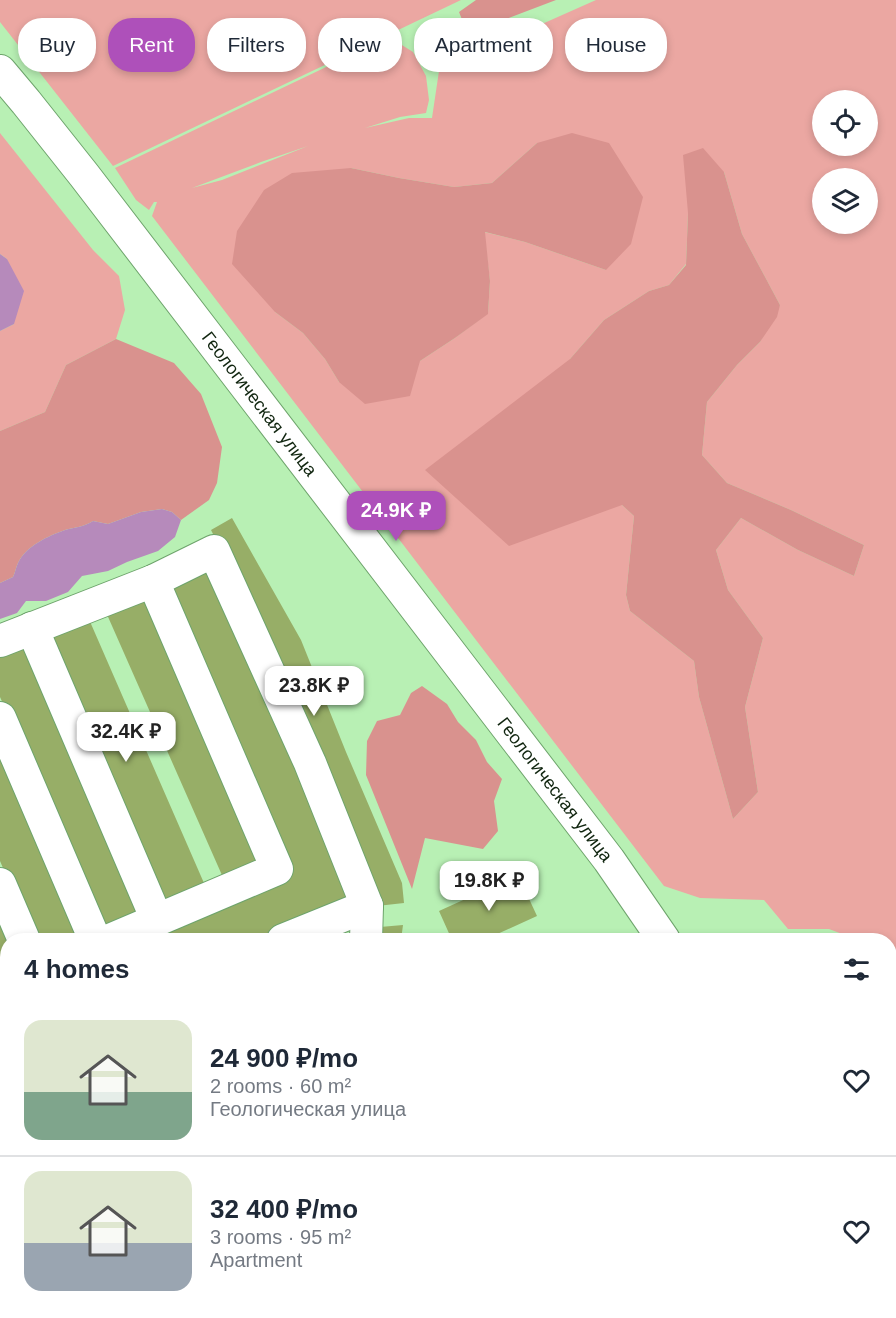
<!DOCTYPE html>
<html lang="en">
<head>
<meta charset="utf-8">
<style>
	body { margin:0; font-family:Helvetica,sans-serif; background:#f2f2f3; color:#1f2937; height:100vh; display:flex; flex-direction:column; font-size:22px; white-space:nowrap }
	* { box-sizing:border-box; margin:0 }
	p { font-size:20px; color:#747a83 }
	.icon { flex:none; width:33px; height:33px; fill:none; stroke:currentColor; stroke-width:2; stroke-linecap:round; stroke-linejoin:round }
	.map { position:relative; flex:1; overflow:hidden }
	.panel { position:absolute; left:0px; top:933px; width:897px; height:386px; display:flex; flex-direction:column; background:#fff; border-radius:24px 24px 0 0; box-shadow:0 3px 9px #0003 }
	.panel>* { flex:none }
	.top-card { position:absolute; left:18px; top:18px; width:861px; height:54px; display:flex; gap:12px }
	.buttons { position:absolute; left:812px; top:90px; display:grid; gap:12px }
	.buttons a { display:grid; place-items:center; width:66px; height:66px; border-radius:50%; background:#fff; box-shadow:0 3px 9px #0003; font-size:30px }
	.price { position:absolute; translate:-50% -51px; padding:0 14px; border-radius:12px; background:#fff; color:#222; font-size:20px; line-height:39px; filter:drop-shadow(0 2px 3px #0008) }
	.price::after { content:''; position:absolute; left:50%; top:36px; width:18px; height:14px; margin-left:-9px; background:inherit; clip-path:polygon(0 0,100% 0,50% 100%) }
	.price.current { background:#ae50ba; color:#fff }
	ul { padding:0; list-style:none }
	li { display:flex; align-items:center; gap:18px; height:150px; padding:0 24px }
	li+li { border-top:2px solid #e0e1e3 }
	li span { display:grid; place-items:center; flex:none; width:168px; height:120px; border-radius:18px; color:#555 }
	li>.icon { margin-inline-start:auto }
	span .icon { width:72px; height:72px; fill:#fffc; stroke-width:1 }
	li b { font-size:26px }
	h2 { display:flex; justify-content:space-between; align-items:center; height:72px; padding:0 24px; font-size:26px }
	.tag { padding:0 21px; border-radius:24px; background:#fff; box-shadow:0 3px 9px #0003; font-size:21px; line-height:54px }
	.tag.current { background:#ae50ba; color:#fff }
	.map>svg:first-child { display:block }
</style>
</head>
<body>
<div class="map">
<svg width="896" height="1318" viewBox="0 0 896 1318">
	<rect width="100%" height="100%" fill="#b8f0b4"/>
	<path fill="#eba7a2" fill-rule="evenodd" d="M0 0H461L113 166 0 22Z
		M596 0H896V957L890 953V940H858L829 929H788L764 900 700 898 664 886 152 216 157 202H154L149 210 136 200 115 168 389 37 413 52 426 76 429 100 426 113 400 117 365 128 409 118H432L439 71 502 64 542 24ZM822 100H867V146H822ZM537 143 606 270 525 242 484 232 490 281 488 313 455 338 420 361 339 382 325 359 303 333 275 312 351 168 399 178 454 187 492 183ZM308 146 222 180 192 188 261 162ZM724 172 742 234 780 305 760 342 737 365 707 402 702 455 727 483 791 510 864 545 854 576 798 550 741 518 716 550 728 590 763 638 745 707 758 792 733 819 699 697 694 661 630 611 626 595 634 516 622 505 570 359 604 320 649 291 669 285 686 264 688 213ZM822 178H867V224H822Z
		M0 133 93 250 119 276 125 310 116 339 66 365 45 412 0 431V331L14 324 7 259 0 254Z
		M890 1097 896 1100V1195L890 1186Z"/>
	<path fill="#d9928e" d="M476 0H556L474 31 465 27 459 12Z
		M572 133 609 143 643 197 631 244 606 270 525 242 485 232 490 281 488 314 455 338 420 361 410 396 365 404 339 382 325 359 303 333 275 312 232 264 237 231 264 190 292 173 351 168 399 178 454 187 492 183 537 143Z
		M703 148 724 172 742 234 780 305 777 317 760 342 737 365 707 402 702 455 727 483 791 510 864 545 854 576 798 550 741 518 716 550 728 590 763 638 745 707 758 792 733 819 699 697 694 661 630 611 626 595 634 516 622 505 509 546 425 470 570 359 604 320 649 291 669 285 686 265 688 213 683 155Z
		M116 339 174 363 201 394 222 447 217 483 209 500 181 520 172 512 162 509 141 512 108 524 93 521C84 527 75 527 65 530 48 536 26 546 18 563 16 567 15 573 13 577L0 583V431L45 412 66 365Z
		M422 686 447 704 458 722 476 740 487 762 502 779 494 801 498 831 483 849 425 838 412 889 366 775 367 741 377 721 400 715 411 693Z"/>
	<path fill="#b68abb" d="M0 254 7 259 24 291 14 324 0 331Z
		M162 509 172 512 181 520 175 537 158 551 127 562 108 571 82 576 68 592 46 601H26L17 613 0 619V583L13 577C15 573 16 567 18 563 26 546 48 536 65 530 75 527 84 527 93 521L108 524 141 512Z"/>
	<path fill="#97ae67" d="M232 518 301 640 346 752 402 883 404 903 377 906 276 660 211 530Z
		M211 561 355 899 258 940H130L288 874 163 581Z
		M147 591 268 863 225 882 105 610Z
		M88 617 207 890 163 909 45 636Z
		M24 641 145 915 105 933 0 697V652Z
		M0 744 83 940H34L0 861Z
		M518 875 537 916 484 940H452L439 911Z
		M0 906 8 940V1042L0 1045Z
		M403 925 401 940H379L380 927Z
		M0 1089 8 1106V1146L0 1149Z
		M241 1311H266L269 1318H244Z
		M380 1311H552L555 1318H383Z"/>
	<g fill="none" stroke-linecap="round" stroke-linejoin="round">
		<g stroke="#6ea46c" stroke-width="34">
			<g id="minor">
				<path id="s1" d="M0 71 26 102 84 175 609 860 664 940"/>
				<path d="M32 628 157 920"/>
				<path d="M0 641 153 581 214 551 310 763 367 906 283 940"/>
				<path d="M0 718 95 940"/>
				<path d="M0 884 24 940"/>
				<path d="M110 940 277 869 153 581"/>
				<path d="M366 940 367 906"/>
				<path d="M890 1019 896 1023"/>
				<path d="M0 1064 8 1082"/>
				<path d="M890 1080 896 1083"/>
				<path d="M890 1246 896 1254"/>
				<path d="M0 1258 8 1255"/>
				<path d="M81 1311 84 1318"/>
				<path d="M215 1311 217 1318"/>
				<path d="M344 1311 347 1318"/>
				<path d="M591 1311 593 1318"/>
				<path d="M108 1318 126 1311"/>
			</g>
		</g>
		<use href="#minor" stroke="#fff" stroke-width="32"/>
	</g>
	<g text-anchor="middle" stroke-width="6" stroke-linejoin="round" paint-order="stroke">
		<g font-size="18" fill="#10250f" stroke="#fff">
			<text dy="6" stroke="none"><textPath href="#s1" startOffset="422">Геологическая улица</textPath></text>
			<text dy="6" stroke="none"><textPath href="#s1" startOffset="908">Геологическая улица</textPath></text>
		</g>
	</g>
</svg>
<div class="buttons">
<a><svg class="icon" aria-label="locate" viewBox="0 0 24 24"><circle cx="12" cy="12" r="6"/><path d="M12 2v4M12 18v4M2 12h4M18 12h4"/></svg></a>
<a><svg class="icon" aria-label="layers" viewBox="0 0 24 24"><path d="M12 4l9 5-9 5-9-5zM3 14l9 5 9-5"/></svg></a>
</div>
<b class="price current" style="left:396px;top:542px">24.9K ₽</b>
<b class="price" style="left:314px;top:717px">23.8K ₽</b>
<b class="price" style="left:126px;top:763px">32.4K ₽</b>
<b class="price" style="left:489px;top:912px">19.8K ₽</b>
<div class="top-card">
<a class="tag">Buy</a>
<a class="tag current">Rent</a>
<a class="tag">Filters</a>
<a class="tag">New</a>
<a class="tag">Apartment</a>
<a class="tag">House</a>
</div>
<section class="panel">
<h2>4 homes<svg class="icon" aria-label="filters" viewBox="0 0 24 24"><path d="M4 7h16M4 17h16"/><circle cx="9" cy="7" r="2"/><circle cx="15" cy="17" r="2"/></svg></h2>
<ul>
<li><span style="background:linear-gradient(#dfe7d0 60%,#7fa58c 0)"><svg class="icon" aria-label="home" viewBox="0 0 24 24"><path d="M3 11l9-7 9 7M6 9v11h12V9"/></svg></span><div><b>24 900 ₽/mo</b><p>2 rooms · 60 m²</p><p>Геологическая улица</p></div><svg class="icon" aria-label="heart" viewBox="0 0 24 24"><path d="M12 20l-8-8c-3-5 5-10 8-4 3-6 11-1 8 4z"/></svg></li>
<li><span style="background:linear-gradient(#dfe7d0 60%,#9aa5b1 0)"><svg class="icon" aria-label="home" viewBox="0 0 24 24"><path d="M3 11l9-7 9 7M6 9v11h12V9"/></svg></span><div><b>32 400 ₽/mo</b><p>3 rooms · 95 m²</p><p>Apartment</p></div><svg class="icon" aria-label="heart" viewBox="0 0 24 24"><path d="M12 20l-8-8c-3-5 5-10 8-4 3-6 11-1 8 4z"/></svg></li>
</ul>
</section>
</div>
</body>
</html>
